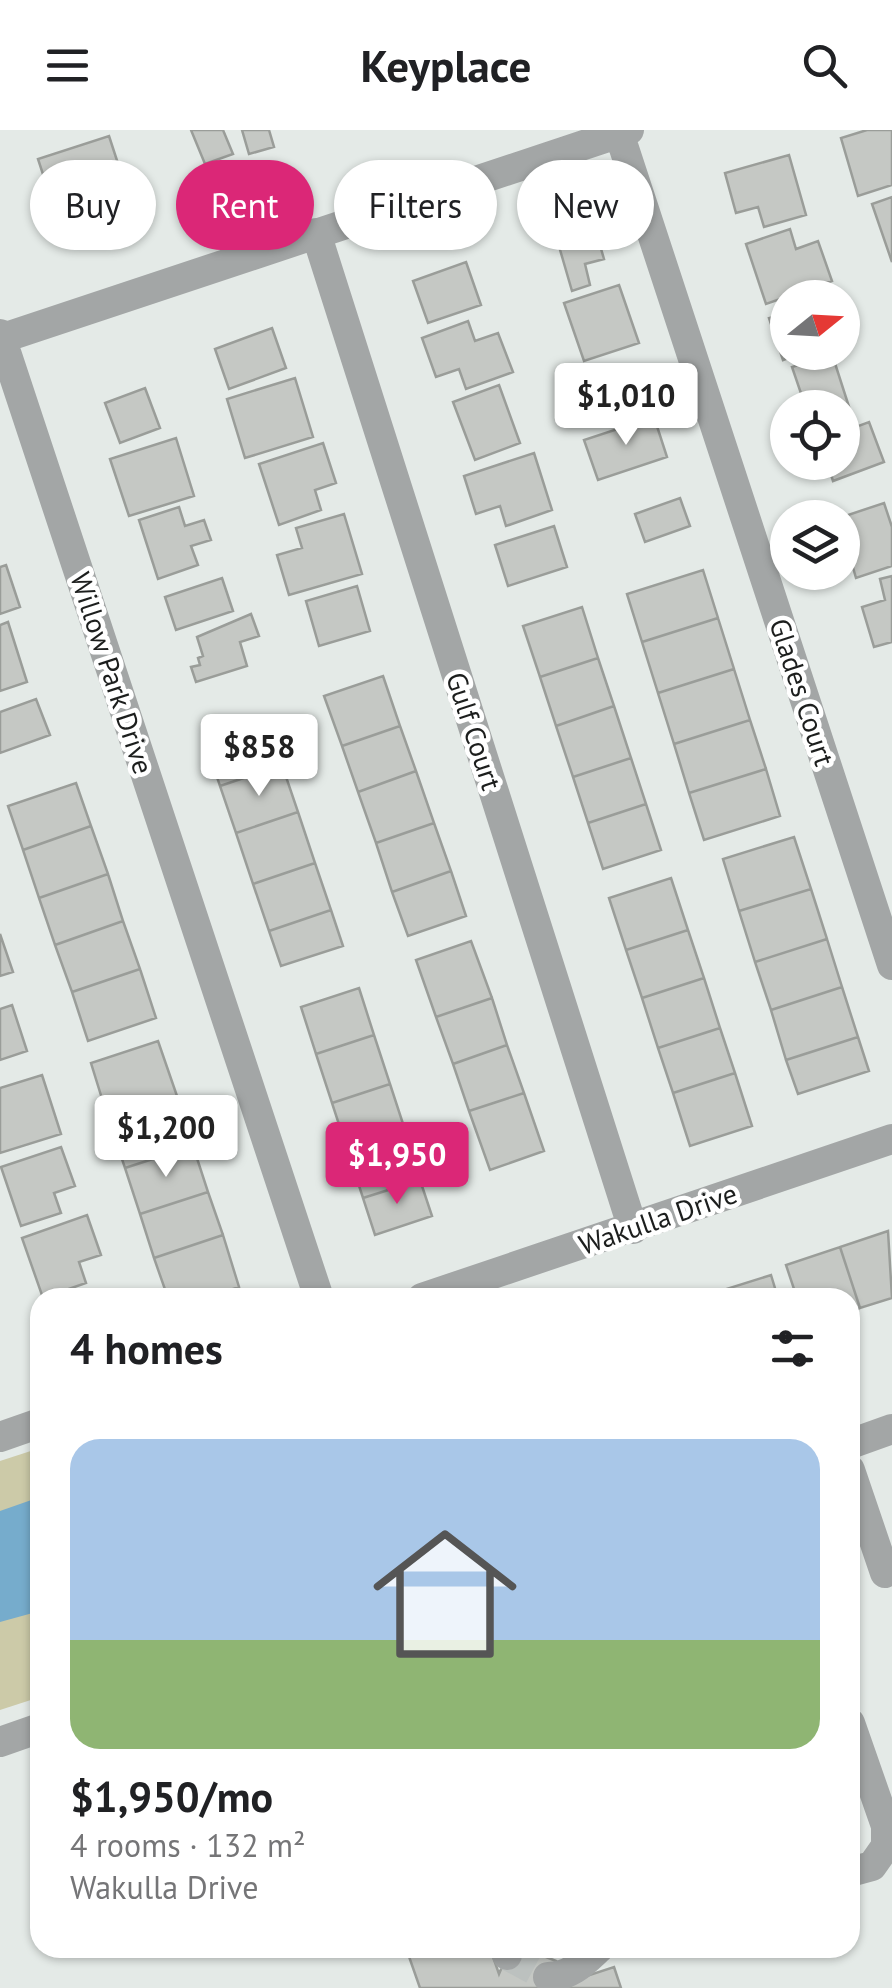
<!DOCTYPE html>
<html lang="en">
<head>
<meta charset="utf-8">
<style>
	body { margin:0; font-family:"PT Sans",sans-serif; background:#f6f6f6; color:#202124; height:100vh; display:flex; flex-direction:column; font-size:38px; white-space:nowrap }
	* { box-sizing:border-box; margin:0 }
	p { font-size:32px; color:#757577 }
	.icon { flex:none; width:55px; height:55px; fill:none; stroke:currentColor; stroke-width:2; stroke-linecap:round; stroke-linejoin:round }
	.map { position:relative; flex:1; overflow:hidden }
	.sheet { position:absolute; left:30px; top:1158px; width:830px; height:670px; display:flex; flex-direction:column; background:#fff; border-radius:30px; box-shadow:0 2px 8px #0004 }
	.sheet>* { flex:none }
	.top-card { position:absolute; left:30px; top:30px; width:832px; height:90px; display:flex; gap:20px }
	.needle { width:65px; rotate:72deg }
	.controls { position:absolute; left:770px; top:150px; display:grid; gap:20px }
	.controls a { display:grid; place-items:center; width:90px; height:90px; border-radius:50%; background:#fff; box-shadow:0 2px 8px #0004; font-size:50px }
	.price { position:absolute; translate:-50% -85px; padding:0 22px; border-radius:10px; background:#fff; color:#222; font-size:32px; line-height:65px; filter:drop-shadow(0 2px 5px #0008) }
	.price::after { content:''; position:absolute; left:50%; top:60px; width:30px; height:22px; margin-left:-15px; background:inherit; clip-path:polygon(0 0,100% 0,50% 100%) }
	.price.current { background:#db2777; color:#fff }
	ul { padding:0; list-style:none }
	li { display:grid; align-content:center; gap:20px; height:530px; padding:0 40px }
	li+li { border-top:2px solid #e0e0e0 }
	li span { display:grid; place-items:center; height:310px; border-radius:30px; color:#555 }
	li>.icon { margin-inline-start:auto }
	span .icon { width:180px; height:180px; fill:#fffc; stroke-width:1 }
	li b { font-size:42px }
	h2 { display:flex; justify-content:space-between; align-items:center; height:120px; padding:0 40px; font-size:42px }
	.chip { padding:0 35px; border-radius:45px; background:#fff; box-shadow:0 2px 8px #0004; font-size:35px; line-height:90px }
	.chip.current { background:#db2777; color:#fff }
	header { display:flex; justify-content:space-between; align-items:center; height:130px; padding:0 40px; background:#fff; font-size:45px; font-weight:800 }
	.map>svg:first-child { display:block }
</style>
</head>
<body>
<header><svg class="icon" aria-label="menu" viewBox="0 0 24 24"><path d="M4 6h16M4 12h16M4 18h16"/></svg>Keyplace<svg class="icon" aria-label="search" viewBox="0 0 24 24"><circle cx="10" cy="10" r="6"/><path d="M15 15l6 6"/></svg></header>
<div class="map">
<svg width="892" height="1858" viewBox="0 0 892 1858">
	<rect width="100%" height="100%" fill="#e4eae7"/>
	<path fill="#cccaa8" d="M40 1318V1567L0 1580V1331Z"/>
	<path fill="#76accc" d="M40 1367V1481L0 1492V1381Z"/>
	<path fill="#c5c8c4" stroke="#9a9d99" stroke-width="2.5" d="M191 0H223L233 24 205 34Z
		M242 0H269L274 17 249 24Z
		M867 0H892V55L858 66 841 8Z
		M109 6 125 55 54 78 38 29Z
		M789 25 806 85 764 97 758 77 736 83 725 43Z
		M892 67V132L872 74Z
		M592 88 604 129 585 134 590 155 572 161 554 99Z
		M790 99 796 119 818 111 832 151 766 174 746 114Z
		M466 132 481 175 428 193 413 151Z
		M619 155 639 213 584 231 564 173Z
		M788 183V222H804L783 230 769 188Z
		M468 191 475 211 498 203 513 242 466 259 459 239 436 247 422 208Z
		M272 198 286 238 229 259 215 219Z
		M832 224 851 283 842 286V278H806L792 237Z
		M629 236 642 275 590 293 577 252Z
		M295 248 313 307 245 328 227 269Z
		M499 255 520 313 475 330 453 272Z
		M145 258 160 298 120 313 105 273Z
		M654 287 667 327 598 350 584 310Z
		M869 292 884 332 833 351 827 332H842V302Z
		M176 308 194 366 129 386 110 329Z
		M323 313 336 353 315 360 321 380 279 395 259 334Z
		M534 323 552 380 506 396 500 376 476 384 464 346Z
		M680 368 690 396 645 412 635 384Z
		M884 373 892 397V436L856 448 839 388Z
		M179 377 185 396 204 390 211 410 191 416 198 435 158 449 139 390Z
		M344 384 362 444 289 465 277 425 302 418 296 398Z
		M554 396 567 437 508 456 495 415Z
		M6 435 20 477 0 484V437Z
		M703 440 718 488 642 512 627 464Z
		M892 446V512L874 517 862 477 885 470 880 449Z
		M222 448 233 481 176 500 165 467Z
		M357 456 370 501 319 516 306 471Z
		M582 477 598 528 540 547 523 496Z
		M251 484 259 506 240 512 247 536 196 552 191 537 200 535 198 528 203 526 197 507Z
		M718 488 734 539 658 563 642 512Z
		M8 492 27 552 0 561V495Z
		M598 528 614 576 556 596 540 547Z
		M734 539 750 590 674 614 658 563Z
		M383 546 400 596 342 616 324 566Z
		M36 569 50 605 0 623V582Z
		M614 576 631 628 573 647 556 596Z
		M266 589 282 635 220 656 204 609Z
		M750 590 766 639 689 663 674 614Z
		M400 596 416 641 358 662 342 616Z
		M631 628 646 674 588 693 573 647Z
		M282 635 298 682 236 703 220 656Z
		M766 639 780 686 704 710 689 663Z
		M416 641 434 693 376 713 358 662Z
		M76 653 91 696 23 720 8 676Z
		M646 674 661 720 603 739 588 693Z
		M298 682 315 733 253 754 236 703Z
		M434 693 451 741 392 762 376 713Z
		M91 696 108 744 39 768 23 720Z
		M794 707 811 759 739 781 723 729Z
		M315 733 331 780 269 801 253 754Z
		M451 741 466 786 408 806 392 762Z
		M108 744 123 791 55 815 39 768Z
		M671 748 688 800 626 820 609 768Z
		M811 759 827 809 755 832 739 781Z
		M331 780 343 816 281 836 269 801Z
		M123 791 140 839 72 862 55 815Z
		M688 800 704 848 642 868 626 820Z
		M0 804 13 842 0 846Z
		M827 809 842 857 771 880 755 832Z
		M471 811 492 868 436 887 416 830Z
		M140 839 156 888 88 911 72 862Z
		M704 848 720 898 658 918 642 868Z
		M842 857 858 907 786 930 771 880Z
		M359 858 374 905 316 924 301 877Z
		M492 868 507 915 453 934 436 887Z
		M12 875 27 921 0 930V879Z
		M720 898 735 943 673 963 658 918Z
		M374 905 390 954 332 973 316 924Z
		M858 907 869 941 798 964 786 930Z
		M158 911 177 966 108 988 91 933Z
		M507 915 524 963 469 981 453 934Z
		M735 943 752 996 690 1016 673 963Z
		M42 945 61 1004 0 1023V958Z
		M390 954 406 1003 348 1022 332 973Z
		M524 963 544 1021 490 1040 469 981Z
		M177 966 193 1016 125 1038 108 988Z
		M406 1003 420 1050 363 1068 348 1022Z
		M193 1016 208 1062 140 1084 125 1038Z
		M61 1017 75 1056 54 1063 61 1083 21 1096 1 1037Z
		M420 1050 432 1086 375 1105 363 1068Z
		M208 1062 223 1105 154 1128 140 1084Z
		M87 1085 101 1125 79 1132 86 1153 43 1168 22 1108Z
		M888 1101 892 1168 860 1178 840 1117Z
		M223 1105 239 1157 207 1168H168L154 1128Z
		M840 1117 860 1178 850 1182V1168H797L786 1135Z
		M771 1145 778 1168H722L720 1161Z
		M406 1818H490L499 1844 510 1818H524L556 1831 543 1858H420Z
		M614 1837 621 1858H550Z"/>
	<g fill="none" stroke-linecap="round" stroke-linejoin="round">
		<path stroke="#bcc1bf" stroke-width="30" stroke-dasharray="30 15" stroke-linecap="butt" d="M507 1825 548 1847"/>
		<path stroke="#a3a6a6" stroke-width="30" d="M619 3 892 835
			M316 103 633 1099
			M0 204 319 1168
			M0 209 629 0
			M422 1168 892 1009
			M0 1307 40 1293
			M850 1314 892 1299
			M850 1340 885 1443 892 1440
			M850 1593 886 1696V1716L872 1736 850 1742
			M0 1612 40 1598
			M506 1818 507 1825
			M548 1847C571 1846 583 1833 599 1818"/>
	</g>
	<g text-anchor="middle" stroke-width="9" stroke-linejoin="round" paint-order="stroke">
		<g font-size="28" fill="#1c1e1d" stroke="#fff">
			<text transform="translate(112 543) rotate(72)" y="10">Willow Park Drive</text>
			<text transform="translate(802 562) rotate(72)" y="10">Glades Court</text>
			<text transform="translate(474 601) rotate(72)" y="10">Gulf Court</text>
			<text transform="translate(658 1089) rotate(-19)" y="10">Wakulla Drive</text>
		</g>
	</g>
</svg>
<div class="controls">
<a><svg class="needle" viewBox="-14 -14 28 28"><path d="M0-13l5 13h-10z" fill="#e53935"/><path d="M0 13l5-13h-10z" fill="#757577"/></svg></a>
<a><svg class="icon" aria-label="locate" viewBox="0 0 24 24"><circle cx="12" cy="12" r="6"/><path d="M12 2v4M12 18v4M2 12h4M18 12h4"/></svg></a>
<a><svg class="icon" aria-label="layers" viewBox="0 0 24 24"><path d="M12 4l9 5-9 5-9-5zM3 14l9 5 9-5"/></svg></a>
</div>
<b class="price" style="left:626px;top:318px">$1,010</b>
<b class="price" style="left:259px;top:669px">$858</b>
<b class="price" style="left:166px;top:1050px">$1,200</b>
<b class="price current" style="left:397px;top:1077px">$1,950</b>
<div class="top-card">
<a class="chip">Buy</a>
<a class="chip current">Rent</a>
<a class="chip">Filters</a>
<a class="chip">New</a>
</div>
<section class="sheet">
<h2>4 homes<svg class="icon" aria-label="filters" viewBox="0 0 24 24"><path d="M4 7h16M4 17h16"/><circle cx="9" cy="7" r="2"/><circle cx="15" cy="17" r="2"/></svg></h2>
<ul>
<li><span style="background:linear-gradient(#a9c7e8 65%,#8fb573 0)"><svg class="icon" aria-label="home" viewBox="0 0 24 24"><path d="M3 11l9-7 9 7M6 9v11h12V9"/></svg></span><div><b>$1,950/mo</b><p>4 rooms · 132 m²</p><p>Wakulla Drive</p></div></li>
</ul>
</section>
</div>
</body>
</html>
